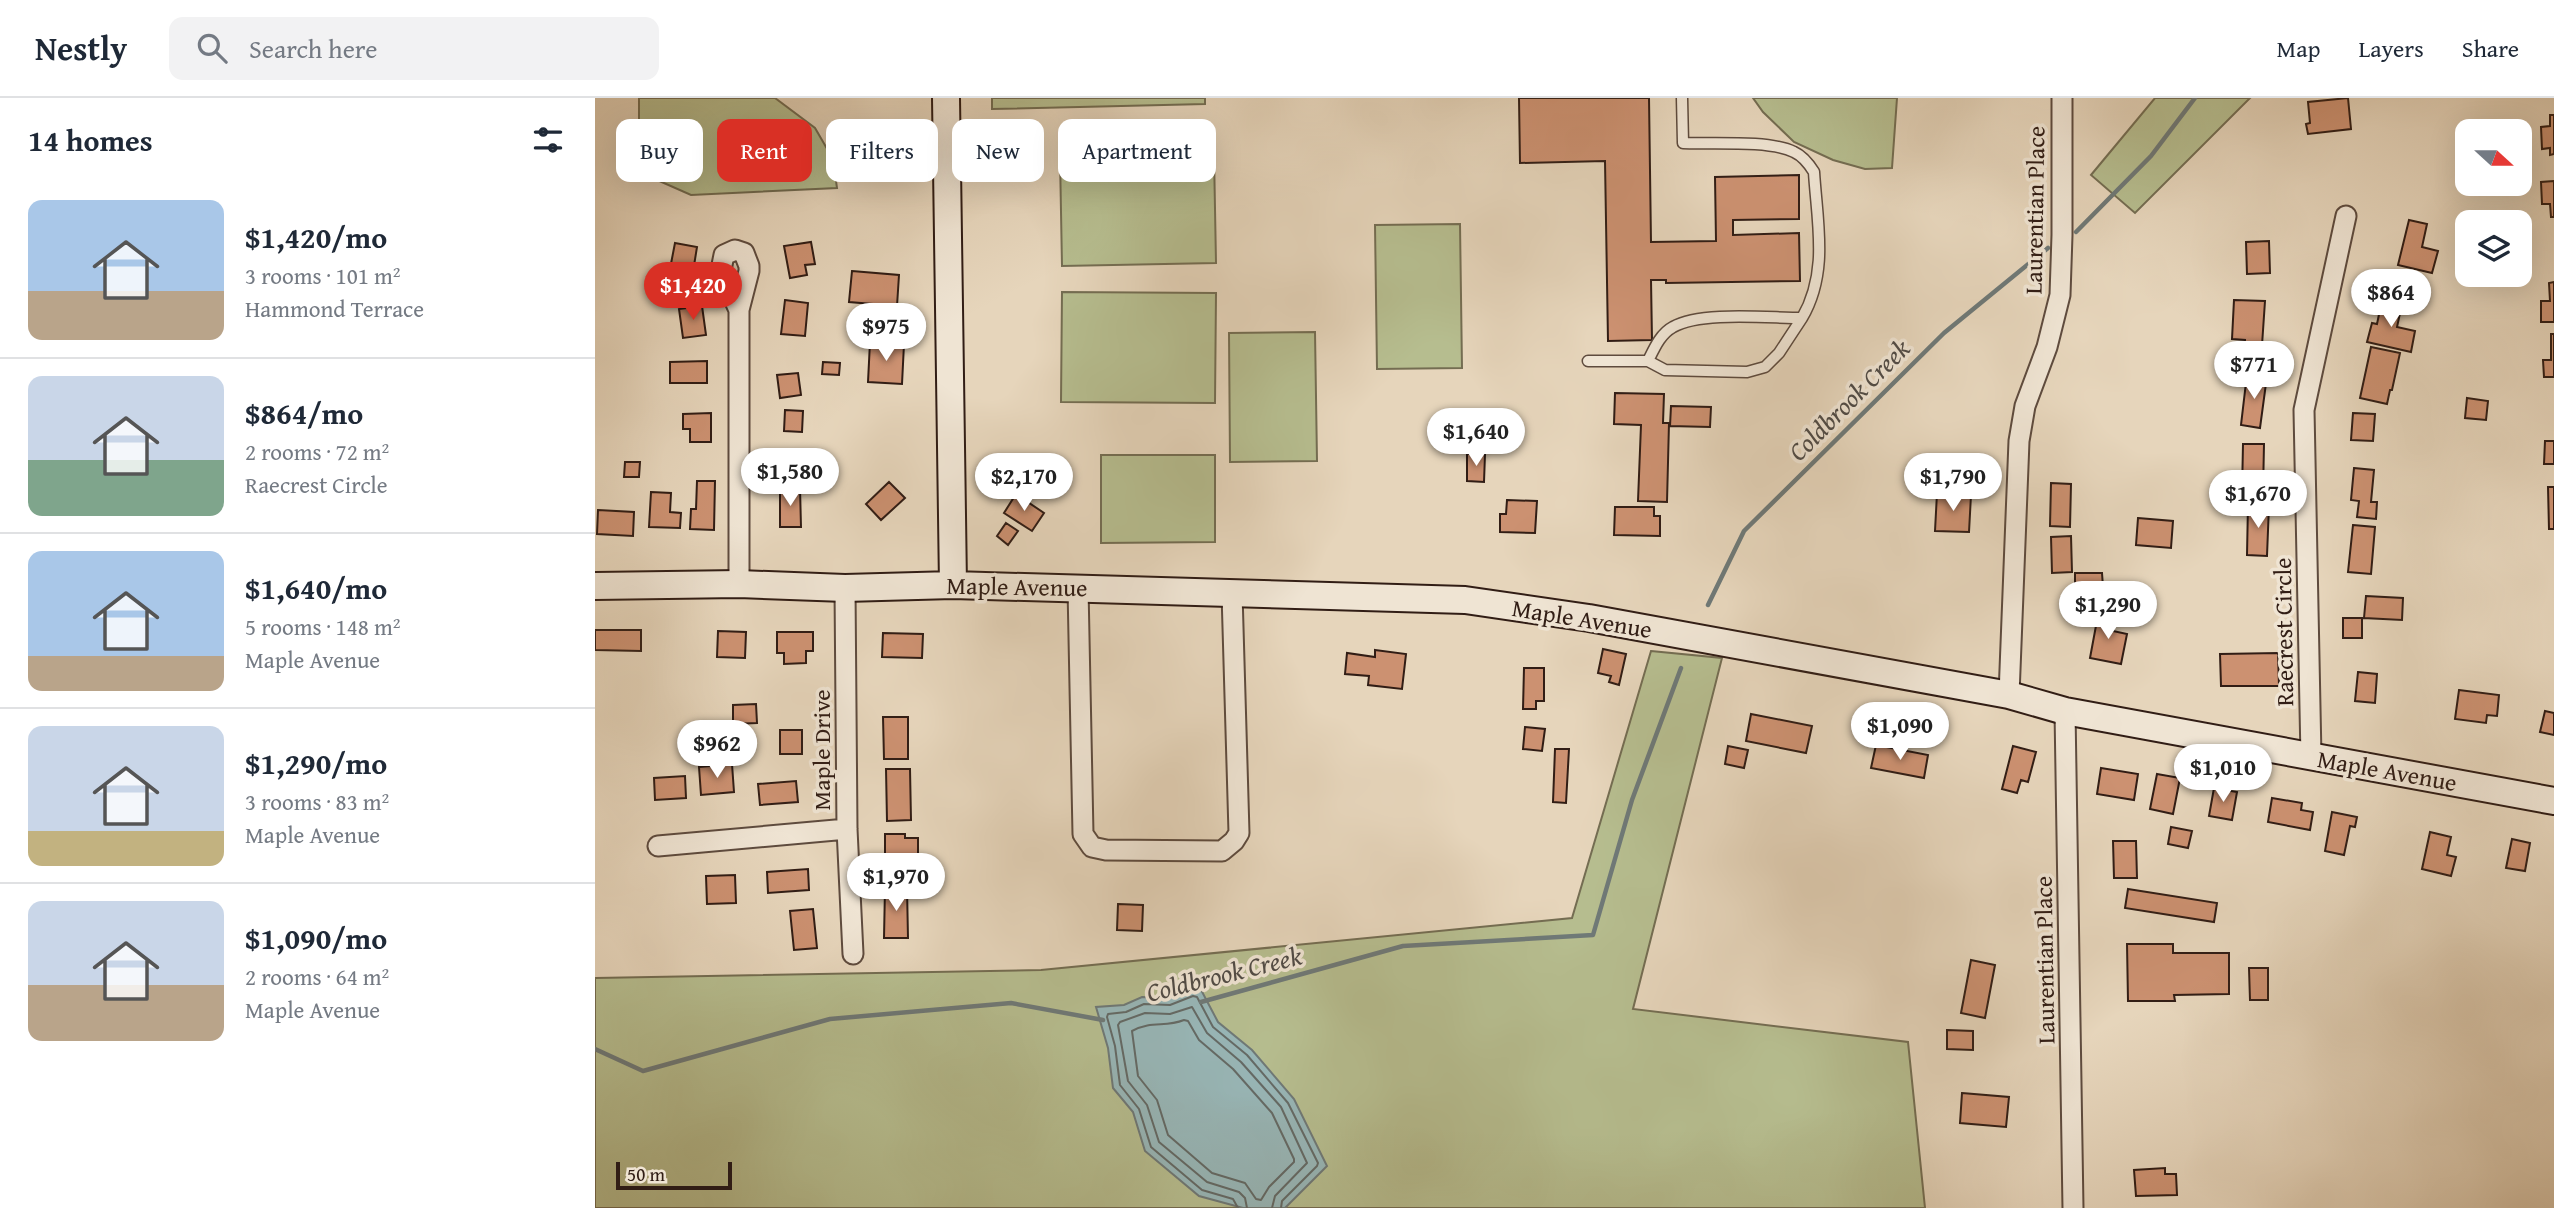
<!DOCTYPE html>
<html lang="en">
<head>
<meta charset="utf-8">
<style>
	body { margin:0; font-family:"Gentium Book Plus",serif; background:#f2f2f3; color:#1f2937; height:100vh; display:flex; flex-direction:column; font-size:26px; white-space:nowrap }
	* { box-sizing:border-box; margin:0 }
	p { font-size:23px; color:#747a83 }
	.icon { flex:none; width:38px; height:38px; fill:none; stroke:currentColor; stroke-width:2; stroke-linecap:round; stroke-linejoin:round }
	.map { position:relative; flex:1; overflow:hidden }
	.sheet { display:flex; flex-direction:column; background:#fff; width:595px }
	.sheet>* { flex:none }
	.top-card { position:absolute; left:21px; top:21px; width:665px; height:63px; display:flex; gap:14px }
	.needle { width:46px; rotate:111deg }
	.fabs { position:absolute; left:1860px; top:21px; display:grid; gap:14px }
	.fabs a { display:grid; place-items:center; width:77px; height:77px; border-radius:14px; background:#fff; box-shadow:0 7px 28px #0002; font-size:35px }
	.scale { position:absolute; left:21px; bottom:18px; width:116px; box-sizing:border-box; padding-left:7px; border:4px solid #311d15; border-top:0; font-size:19px; line-height:24px; white-space:nowrap; color:#311d15; -webkit-text-stroke:5px #efe4d3; paint-order:stroke }
	.price { position:absolute; translate:-50% -60px; padding:0 16px; border-radius:24px; background:#fff; color:#222; font-size:23px; line-height:46px; filter:drop-shadow(0 2px 4px #0008) }
	.price::after { content:''; position:absolute; left:50%; top:42px; width:21px; height:16px; margin-left:-10px; background:inherit; clip-path:polygon(0 0,100% 0,50% 100%) }
	.price.active { background:#d93025; color:#fff }
	ul { padding:0; list-style:none }
	li { display:flex; align-items:center; gap:21px; height:175px; padding:0 28px }
	li+li { border-top:2px solid #e0e1e3 }
	li span { display:grid; place-items:center; flex:none; width:196px; height:140px; border-radius:14px; color:#555 }
	li>.icon { margin-inline-start:auto }
	span .icon { width:84px; height:84px; fill:#fffc; stroke-width:1 }
	li b { font-size:30px }
	h2 { display:flex; justify-content:space-between; align-items:center; height:84px; padding:0 28px; font-size:30px }
	.chip { padding:0 24px; border-radius:14px; background:#fff; box-shadow:0 7px 28px #0002; font-size:24px; line-height:63px }
	.chip.active { background:#d93025; color:#fff }
	header { display:flex; align-items:center; gap:42px; box-sizing:border-box; height:98px; padding:0 35px; background:#fff; border-bottom:2px solid #e0e1e3 }
	header strong { font-size:33px }
	nav { display:flex; gap:38px; margin-inline-start:auto; font-size:24px }
	.search { width:490px; height:63px; background:#f2f2f3; display:flex; align-items:center; gap:18px; box-sizing:border-box; padding:0 24px; border-radius:14px; color:#747a83; font-size:26px }
	main { display:flex; flex:1; min-height:0 }
	.map>svg:first-child { display:block }
</style>
</head>
<body>
<header>
<strong>Nestly</strong>
<div class="search"><svg class="icon" aria-label="search" viewBox="0 0 24 24"><circle cx="10" cy="10" r="6"/><path d="M15 15l6 6"/></svg>Search here</div>
<nav><a>Map</a><a>Layers</a><a>Share</a></nav>
</header>
<main>
<section class="sheet">
<h2>14 homes<svg class="icon" aria-label="filters" viewBox="0 0 24 24"><path d="M4 7h16M4 17h16"/><circle cx="9" cy="7" r="2"/><circle cx="15" cy="17" r="2"/></svg></h2>
<ul>
<li><span style="background:linear-gradient(#a9c7e8 65%,#b9a48a 0)"><svg class="icon" aria-label="home" viewBox="0 0 24 24"><path d="M3 11l9-7 9 7M6 9v11h12V9"/></svg></span><div><b>$1,420/mo</b><p>3 rooms · 101 m²</p><p>Hammond Terrace</p></div></li>
<li><span style="background:linear-gradient(#c9d6e8 60%,#7fa58c 0)"><svg class="icon" aria-label="home" viewBox="0 0 24 24"><path d="M3 11l9-7 9 7M6 9v11h12V9"/></svg></span><div><b>$864/mo</b><p>2 rooms · 72 m²</p><p>Raecrest Circle</p></div></li>
<li><span style="background:linear-gradient(#a9c7e8 75%,#b9a48a 0)"><svg class="icon" aria-label="home" viewBox="0 0 24 24"><path d="M3 11l9-7 9 7M6 9v11h12V9"/></svg></span><div><b>$1,640/mo</b><p>5 rooms · 148 m²</p><p>Maple Avenue</p></div></li>
<li><span style="background:linear-gradient(#c9d6e8 75%,#c2b280 0)"><svg class="icon" aria-label="home" viewBox="0 0 24 24"><path d="M3 11l9-7 9 7M6 9v11h12V9"/></svg></span><div><b>$1,290/mo</b><p>3 rooms · 83 m²</p><p>Maple Avenue</p></div></li>
<li><span style="background:linear-gradient(#c9d6e8 60%,#b9a48a 0)"><svg class="icon" aria-label="home" viewBox="0 0 24 24"><path d="M3 11l9-7 9 7M6 9v11h12V9"/></svg></span><div><b>$1,090/mo</b><p>2 rooms · 64 m²</p><p>Maple Avenue</p></div></li>
</ul>
</section>
<div class="map">
<svg width="1959" height="1110" viewBox="0 0 1959 1110">
	<rect width="100%" height="100%" fill="#e6d5bb"/>
	<filter id="stains"><feTurbulence type="fractalNoise" baseFrequency=".00286" numOctaves="4"/><feColorMatrix values="0 0 0 0 .2 0 0 0 0 .09 0 0 0 0 .02 0 0 0 .5 -.17"/></filter>
	<radialGradient id="worn" r=".72"><stop offset=".6" stop-color="#630" stop-opacity="0"/><stop offset="1" stop-color="#630" stop-opacity=".3"/></radialGradient>
	<path fill="#b6bd8f" stroke="#746d52" stroke-width="2" d="M44 0H180L220 30 238 61 242 90 96 97 44 74Z
		M397 0H610V6L397 11Z
		M1158 0H1302L1297 70 1270 71 1238 62 1199 44 1168 14Z
		M1560 0H1655L1540 115 1496 77Z
		M619 56 621 165 467 168 465 59Z
		M865 126 867 270 782 271 780 127Z
		M467 194 621 195 620 305 466 304Z
		M720 234 722 363 635 364 634 235Z
		M506 357H620V444L506 445Z
		M1056 553 1127 560 1038 911 1313 944 1330 1110H0V880L446 872 977 820Z"/>
	<path fill="#98b7b8" stroke="#6f7977" stroke-width="2" d="M604 888 623 924 657 952 699 1001 732 1068 690 1110H648L604 1098 550 1053 538 1014 518 990 513 950 501 909 529 907 547 899 573 900Z"/>
	<g fill="none" stroke-linecap="round" stroke-linejoin="round">
		<path stroke="#646a66" stroke-width="2" d="M589 922 593 923 604 942 638 971 677 1015 699 1061V1064L674 1089 666 1102 661 1101 650 1085 617 1075 573 1037 562 1002 543 978 537 933C558 922 569 930 589 922Z
			M643 1110 638 1101 607 1092 556 1049 544 1011 525 987 520 948 512 919 513 916 531 914 549 906 575 907 598 898 602 899 618 929 652 957 693 1005 723 1065 722 1068 687 1103 686 1110
			M652 1110 650 1100 644 1094 612 1084 564 1044 552 1007 533 983 523 927 525 924 550 915 575 916 597 909 612 935 646 964 686 1009 712 1065 680 1098 677 1110"/>
		<path stroke="#6f7977" stroke-width="4.5" d="M1481 134 1556 58 1600 0
			M1113 507 1149 433 1349 235 1453 150
			M606 904 808 848 998 837 1037 702 1086 570
			M0 951 48 973 235 921 416 905 508 922"/>
	</g>
	<path fill="#cc9171" stroke="#311d15" stroke-width="2" d="M924 0H1054L1056 144 1121 143 1120 79 1204 77V121L1138 122V137L1204 135 1205 183 1071 185V182H1056L1057 242 1013 243 1010 63 925 65Z
		M1753 0 1756 31 1713 36 1711 26 1715 25 1713 4Z
		M1955 17H1959V56L1955 57V50L1947 51 1946 29 1955 28Z
		M1959 83V119H1956L1955 106H1947L1946 84Z
		M1814 122 1832 126 1827 149 1843 153 1837 175 1803 167Z
		M1674 143 1675 175 1652 176 1651 144Z
		M216 144 220 166 210 167 212 177 195 180 189 148Z
		M80 145 102 149 97 180 74 176Z
		M257 173 304 177 302 208 254 204Z
		M1959 184V224H1946V203H1955L1954 185Z
		M190 202 213 205 210 238 186 236Z
		M1639 202 1670 203 1666 262 1649 261 1650 242 1637 241Z
		M1787 202 1807 206 1802 229 1820 233 1816 254 1772 244 1777 225 1782 226Z
		M107 208 111 237 88 240 84 211Z
		M1956 236H1959V279H1949L1948 262H1956Z
		M275 244 309 246 307 286 273 284Z
		M1776 249 1805 255 1797 292H1795L1792 306 1765 300Z
		M112 263V285H75V264Z
		M228 264 245 265 244 277 227 276Z
		M203 275 206 297 185 300 182 277Z
		M1652 276 1672 278 1665 330 1646 327Z
		M1020 295 1069 296 1068 325H1074L1072 404 1043 403 1046 327 1019 326Z
		M1872 300 1893 303 1891 322 1870 320Z
		M1076 308 1116 309 1115 329 1075 328Z
		M190 312 208 313 207 334 189 333Z
		M116 315V344H95V331H88V316Z
		M1758 315 1780 316 1778 343 1756 342Z
		M1950 343H1959V366H1949Z
		M1648 346H1669L1668 395H1647Z
		M872 356H890L889 384 872 383Z
		M30 364H45L44 379H29Z
		M1759 370 1779 372 1776 404H1782L1781 421 1762 419 1764 403 1756 402Z
		M102 383H120L119 432 95 431 96 411H101Z
		M294 384 310 400 286 422 271 406Z
		M1456 385 1476 386 1475 429 1455 428Z
		M1953 389H1959V431H1954Z
		M205 390 206 429H185V391Z
		M56 394 76 395 75 414 86 415 85 430 54 429Z
		M1342 395 1376 397 1374 434 1340 433Z
		M421 396 449 415 437 433 409 415Z
		M912 402 942 403 940 435 905 434V416H911Z
		M1653 406 1674 407 1672 458 1652 457Z
		M1020 409H1059V418H1065V438L1019 437Z
		M3 412 39 414 38 438 2 436Z
		M1543 420 1578 423 1576 450 1541 447Z
		M411 425 423 433 413 447 402 438Z
		M1758 427 1780 429 1776 476 1753 474Z
		M1476 438 1477 474 1457 475 1456 439Z
		M1480 475H1507L1508 489 1480 490Z
		M1771 498 1808 500 1807 522 1769 520Z
		M1503 517 1521 520 1518 533 1532 536 1526 566 1495 560Z
		M1748 520H1767V540H1748Z
		M0 532H46V553L0 552Z
		M123 533 151 534 150 560 122 559Z
		M182 534H218V553H211V565L189 566V555H182Z
		M288 535 328 536 327 560 287 559Z
		M1008 551 1031 556 1024 587 1014 584 1016 578 1003 575Z
		M780 552 811 556 807 591 773 587 774 578 750 576 752 555 780 559Z
		M1683 555 1684 588H1626L1625 556Z
		M929 570H949V603H941V611H928Z
		M1763 574 1782 576 1780 605 1760 603Z
		M1864 592 1904 597 1902 618 1892 617 1891 625 1860 621Z
		M161 606 162 625 138 626V607Z
		M1950 613 1959 615V637L1945 634Z
		M1156 616 1217 628 1211 655 1151 643Z
		M288 619H313V661H289Z
		M930 629 950 631 947 653 928 651Z
		M185 632H207V656H185Z
		M1281 647 1333 657 1329 680 1276 670Z
		M1133 648 1153 652 1149 670 1130 666Z
		M1418 648 1441 654 1433 684 1426 682 1422 695 1407 691Z
		M960 651H974L971 705 958 704Z
		M137 666 139 694 106 697 104 669Z
		M1506 670 1543 676 1539 702 1502 696Z
		M291 671H315L316 722 292 723Z
		M1562 676 1585 680 1578 716 1555 711Z
		M90 678 91 700 60 702 59 680Z
		M201 683 203 704 165 707 163 686Z
		M1619 690 1642 694 1637 722 1614 718Z
		M1677 700 1707 705 1706 712 1718 714 1715 732 1673 724Z
		M1737 714 1762 719 1760 729 1755 728 1749 757 1730 753Z
		M1576 729 1597 733 1593 750 1573 746Z
		M1835 734 1856 739 1852 757 1861 759 1856 778 1827 771Z
		M290 736H310V740H323V761H310V777H290Z
		M1917 741 1935 745 1930 773 1911 770Z
		M1518 743H1541L1542 780H1519Z
		M213 771 214 792 173 795 172 774Z
		M140 777 141 805 112 806 111 778Z
		M290 790H312L313 840H289Z
		M1533 791 1622 805 1619 824 1530 810Z
		M523 806 548 807 547 833 522 832Z
		M218 811 222 850 199 852 195 813Z
		M1532 846H1578V855H1634V896L1579 897 1580 903H1533Z
		M1376 862 1400 867 1390 920 1366 915Z
		M1654 870H1673V902H1655Z
		M1352 932 1378 933V952L1352 951Z
		M1367 995 1414 999 1411 1029 1365 1025Z
		M1570 1070V1076H1581L1582 1097 1541 1098 1539 1072Z"/>
	<g fill="none" stroke-linecap="round" stroke-linejoin="round">
		<g stroke="#5e4b3e" stroke-width="13">
			<path id="service" d="M993 263H1053C1059 251 1065 236 1078 229 1106 213 1173 220 1207 220 1234 174 1222 124 1219 74 1214 66 1208 58 1199 54 1175 42 1117 46 1088 45L1087 0
				M1053 263 1070 272 1152 274 1170 269 1184 255 1207 220"/>
		</g>
		<g stroke="#5e4b3e" stroke-width="23">
			<path id="minor" d="M144 212 154 173V168L149 155 140 152 129 157 126 172 144 212V486
				M250 490 252 731 258 856
				M483 490 488 736 497 749 511 752 627 753 639 743 644 735 637 495
				M1414 597 1424 343 1430 308 1452 249 1465 197 1467 137V0
				M1470 613 1478 1110
				M1716 659 1709 312 1751 118
				M63 748 252 731"/>
		</g>
		<g stroke="#311d15" stroke-width="30">
			<path id="secondary" d="M351 0 358 487
				M0 488 144 486 250 490 358 487 870 502 994 520 1414 597 1470 613 1959 703"/>
		</g>
		<use href="#service" stroke="#efe4d3" stroke-width="10"/>
		<use href="#minor" stroke="#efe4d3" stroke-width="19"/>
		<use href="#secondary" stroke="#efe4d3" stroke-width="26"/>
	</g>
	<g text-anchor="middle" stroke-width="7" stroke-linejoin="round" paint-order="stroke">
		<g font-size="24" fill="#311d15" stroke="#efe4d3">
			<text transform="translate(1440 112) rotate(-89)" y="8">Laurentian Place</text>
			<text transform="translate(422 489) rotate(1)" y="8">Maple Avenue</text>
			<text transform="translate(987 521) rotate(9)" y="8">Maple Avenue</text>
			<text transform="translate(1689 534) rotate(-91)" y="8">Raecrest Circle</text>
			<text transform="translate(227 652) rotate(-90)" y="8">Maple Drive</text>
			<text transform="translate(1792 673) rotate(10)" y="8">Maple Avenue</text>
			<text transform="translate(1450 862) rotate(-91)" y="8">Laurentian Place</text>
		</g>
		<g font-size="26" font-style="italic" fill="#504b46" stroke="#efe4d3">
			<text transform="translate(1254 302) rotate(-45)" y="9">Coldbrook Creek</text>
			<text transform="translate(629 876) rotate(-14)" y="9">Coldbrook Creek</text>
		</g>
	</g>
	<rect width="100%" height="100%" filter="url(#stains)"/>
	<rect width="100%" height="100%" fill="url(#worn)"/>
</svg>
<div class="fabs">
<a><svg class="needle" viewBox="-14 -14 28 28"><path d="M0-13l5 13h-10z" fill="#e53935"/><path d="M0 13l5-13h-10z" fill="#747a83"/></svg></a>
<a><svg class="icon" aria-label="layers" viewBox="0 0 24 24"><path d="M12 4l9 5-9 5-9-5zM3 14l9 5 9-5"/></svg></a>
</div>
<div class="scale">50 m</div>
<b class="price active" style="left:98px;top:224px">$1,420</b>
<b class="price" style="left:1796px;top:231px">$864</b>
<b class="price" style="left:291px;top:265px">$975</b>
<b class="price" style="left:1659px;top:303px">$771</b>
<b class="price" style="left:881px;top:370px">$1,640</b>
<b class="price" style="left:195px;top:410px">$1,580</b>
<b class="price" style="left:429px;top:415px">$2,170</b>
<b class="price" style="left:1358px;top:415px">$1,790</b>
<b class="price" style="left:1663px;top:432px">$1,670</b>
<b class="price" style="left:1513px;top:543px">$1,290</b>
<b class="price" style="left:1305px;top:664px">$1,090</b>
<b class="price" style="left:122px;top:682px">$962</b>
<b class="price" style="left:1628px;top:706px">$1,010</b>
<b class="price" style="left:301px;top:815px">$1,970</b>
<div class="top-card">
<a class="chip">Buy</a>
<a class="chip active">Rent</a>
<a class="chip">Filters</a>
<a class="chip">New</a>
<a class="chip">Apartment</a>
</div>
</div>
</main>
</body>
</html>
